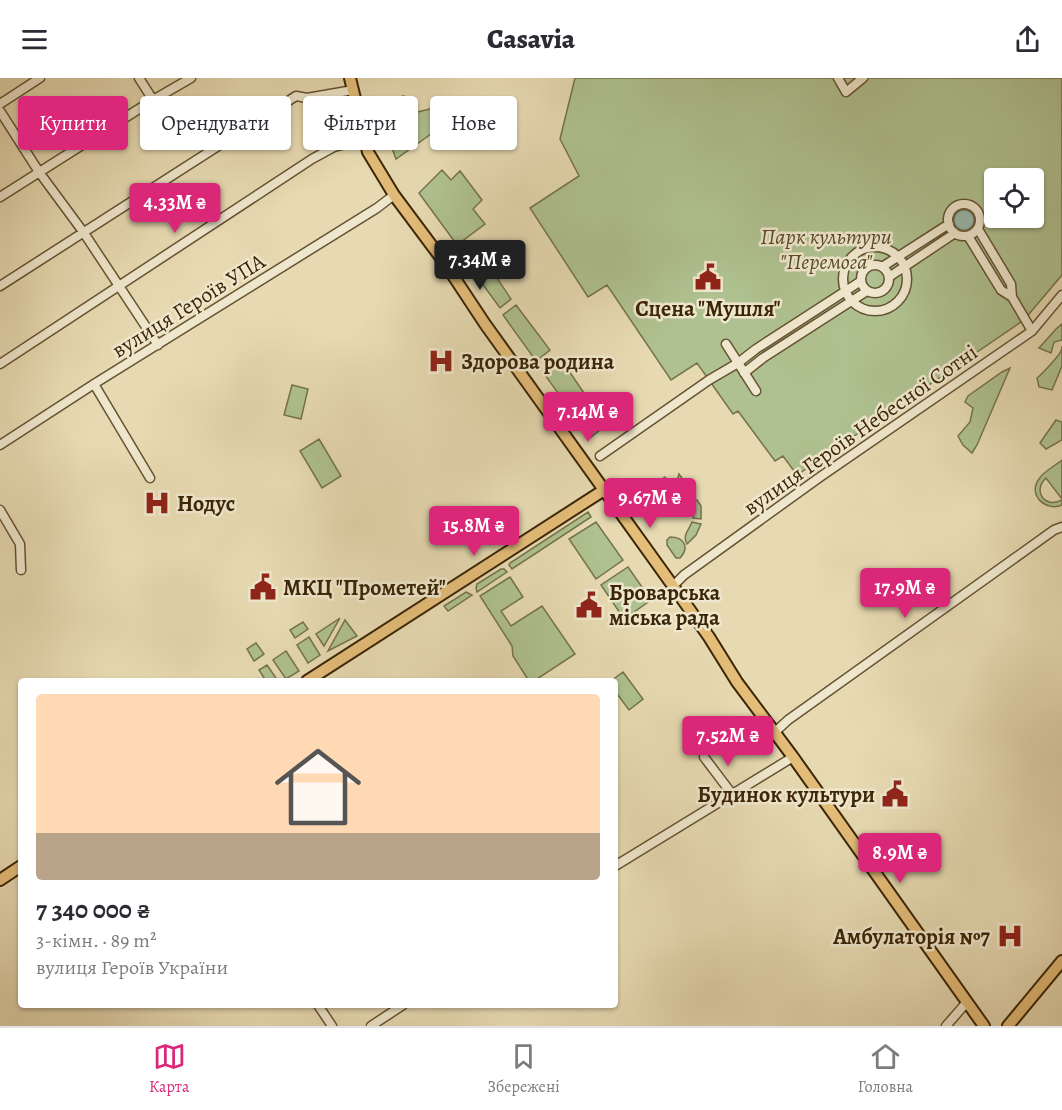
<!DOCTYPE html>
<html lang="uk">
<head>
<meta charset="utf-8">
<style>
	body { margin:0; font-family:Alegreya,serif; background:#f2f2f3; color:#2b2b33; height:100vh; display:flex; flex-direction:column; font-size:22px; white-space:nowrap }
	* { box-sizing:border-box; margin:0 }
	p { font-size:20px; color:#7c7c81 }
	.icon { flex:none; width:33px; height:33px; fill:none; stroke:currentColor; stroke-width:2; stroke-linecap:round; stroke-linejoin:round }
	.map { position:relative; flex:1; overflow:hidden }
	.sheet { position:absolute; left:18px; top:600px; width:600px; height:330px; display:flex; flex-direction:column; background:#fff; border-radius:6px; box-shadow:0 2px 4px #0004 }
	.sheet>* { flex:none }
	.hud { position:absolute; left:18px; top:18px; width:600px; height:54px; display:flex; gap:12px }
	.fabs { position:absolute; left:984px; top:90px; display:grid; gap:12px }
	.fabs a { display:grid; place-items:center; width:60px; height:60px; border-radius:6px; background:#fff; box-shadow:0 2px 4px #0004; font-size:30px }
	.price { position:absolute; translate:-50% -51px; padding:0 14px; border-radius:6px; background:#db2777; color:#fff; font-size:20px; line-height:39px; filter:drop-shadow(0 2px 3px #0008) }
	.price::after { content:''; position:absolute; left:50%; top:36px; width:18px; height:14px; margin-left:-9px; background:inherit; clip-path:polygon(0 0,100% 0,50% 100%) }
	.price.current { background:#222; color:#fff }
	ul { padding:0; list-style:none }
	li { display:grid; align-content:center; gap:12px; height:318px; padding:0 18px }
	li span { display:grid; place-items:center; height:186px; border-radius:6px; color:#555 }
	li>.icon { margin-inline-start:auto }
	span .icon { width:108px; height:108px; fill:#fffc; stroke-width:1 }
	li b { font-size:26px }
	.chip { padding:0 21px; border-radius:6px; background:#fff; box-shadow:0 2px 4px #0004; font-size:21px; line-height:54px }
	.chip.current { background:#db2777; color:#fff }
	header { display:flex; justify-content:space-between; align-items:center; height:78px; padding:0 18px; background:#fff; font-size:27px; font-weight:800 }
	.tabs { display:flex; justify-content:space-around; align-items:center; height:84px; border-top:2px solid #e1e1e2; background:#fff; font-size:16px; color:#7c7c81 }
	.tabs a { display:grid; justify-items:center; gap:3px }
	.tabs .current { color:#db2777 }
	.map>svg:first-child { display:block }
</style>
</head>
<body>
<header><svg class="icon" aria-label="menu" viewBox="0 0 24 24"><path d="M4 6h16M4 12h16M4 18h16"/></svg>Casavia<svg class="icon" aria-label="share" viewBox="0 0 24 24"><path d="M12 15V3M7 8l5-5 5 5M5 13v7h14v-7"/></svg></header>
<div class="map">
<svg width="1062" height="948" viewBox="0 0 1062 948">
	<rect width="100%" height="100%" fill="#e7dab2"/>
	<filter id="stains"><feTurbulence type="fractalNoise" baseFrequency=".00333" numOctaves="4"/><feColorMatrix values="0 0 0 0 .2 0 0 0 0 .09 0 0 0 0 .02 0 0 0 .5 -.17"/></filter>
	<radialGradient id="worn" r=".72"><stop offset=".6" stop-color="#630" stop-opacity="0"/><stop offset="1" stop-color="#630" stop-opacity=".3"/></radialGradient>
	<path fill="#afc190" stroke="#74734b" stroke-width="1.5" fill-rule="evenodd" d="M575 0H1062V197L1024 242 797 397 783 378 775 383 738 333 733 336 697 285 671 302 607 207 588 219 530 130 579 98 560 61ZM994 100H1034V140H994Z
		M404 18 409 36 442 28 449 43 396 81 376 25Z
		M442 92 451 102 460 93 482 122 473 131 485 146 457 167 419 115Z
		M475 167 511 221 500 230 462 178Z
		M516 227 550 272 536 283 503 237Z
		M1062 246V262L1054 264 1051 275 1039 270 1056 251Z
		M1062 268V288L1052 312 1039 309 1037 300C1041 297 1059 278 1061 273 1062 272 1062 270 1062 268Z
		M562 283 606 347 590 360 545 297Z
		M1010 290 977 367 972 375 963 367 958 358 970 344 973 330 965 324 968 318 1002 294Z
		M292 307 308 311 301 341 284 337Z
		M1056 342 1062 344V362L1046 371 1040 365Z
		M319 361 341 398 322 410 300 373Z
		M1062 382V421L1046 400C1032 413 1045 431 1062 422V427C1046 434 1027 417 1039 401 1044 393 1055 388 1062 382Z
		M679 396 694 417 688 422 682 418 674 415Z
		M697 422 701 428V441L693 440V433L691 426Z
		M588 434 591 439 512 491 509 487 510 485Z
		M596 444 623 482 596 501 569 461Z
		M692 444 701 446 696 457 687 466C682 457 689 452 692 444Z
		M670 459C684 459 690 469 680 480H676L667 467V462Z
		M628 489 651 522 624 541 601 507Z
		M501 491H504L507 494 477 514 476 510 477 506Z
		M510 499 523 519 501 533 511 548 542 528 575 576 534 603H529L513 578 512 568 480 518Z
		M466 514 472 517 448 533 444 528Z
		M340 540 324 568 316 556Z
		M345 542 357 558 328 573Z
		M303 544 308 551 295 560 290 552Z
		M309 559 320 577 308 585 297 567Z
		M256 565 264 576 254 583 247 571Z
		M286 573 299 593 286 601 273 582Z
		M267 587 278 603H266L259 592Z
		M623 594 643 621 629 632 615 613V603H611Z"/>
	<path fill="#97baaf" stroke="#727e6b" stroke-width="1.5" d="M954 142a10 10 0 1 1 20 0a10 10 0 1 1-20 0Z
		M665 399 672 409 670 415 664 416 656 405Z"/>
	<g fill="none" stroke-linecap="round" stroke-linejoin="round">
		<g stroke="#655231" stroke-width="11">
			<path id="minor" d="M139 0 153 22
				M838 0 846 14 863 0
				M0 26 40 0
				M0 33 39 94 84 155 158 267
				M0 119 153 22 191 0
				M948 142a16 16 0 1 1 32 0a16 16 0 1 1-32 0Z
				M978 151 1011 206 1012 219 1032 253
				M968 158 1001 212 1012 219
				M843 201a32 32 0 1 1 64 0a32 32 0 1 1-64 0Z
				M861 201a14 14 0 1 1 28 0a14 14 0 1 1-28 0Z
				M882 189 949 146
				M889 199 955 155
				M0 208 296 18 307 20 353 12
				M726 266 756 313
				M0 286 312 81 334 69 364 61
				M744 295 763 280 867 213
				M94 306 150 400
				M0 367 94 306 377 130 394 117
				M600 378 709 302 738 285 756 271 861 203
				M0 432 20 466 21 492
				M673 508 684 497 820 399 1032 253 1062 217
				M775 654 788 642 1054 452 1062 449
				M704 679 732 716
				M615 788 793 679
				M318 927 332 948
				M371 948 403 927
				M946 948 967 924"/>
		</g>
		<g stroke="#3a2506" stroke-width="14">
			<path id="major" d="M350 0 368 74 394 117 444 184 485 246 673 508 709 559 737 604 793 679 984 948
				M307 603 604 412
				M0 802 21 788
				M1008 948 1062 883"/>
		</g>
		<use href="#minor" stroke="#efe7cd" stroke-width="8"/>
		<use href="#major" stroke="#e4bd79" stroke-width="10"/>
	</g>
	<defs>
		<g id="civic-bare" transform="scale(2.07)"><path d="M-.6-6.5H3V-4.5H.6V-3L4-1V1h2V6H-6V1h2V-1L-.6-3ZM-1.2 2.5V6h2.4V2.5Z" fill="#8f2418" stroke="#efe7cd" stroke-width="2.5" paint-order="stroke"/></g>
		<g id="hospital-bare" transform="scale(2.07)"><path d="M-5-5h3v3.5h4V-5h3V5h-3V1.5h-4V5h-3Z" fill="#8f2418" stroke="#efe7cd" stroke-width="2.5" paint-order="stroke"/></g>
	</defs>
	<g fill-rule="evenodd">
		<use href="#civic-bare" x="708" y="199"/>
		<use href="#hospital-bare" x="441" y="283"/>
		<use href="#hospital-bare" x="157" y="425"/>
		<use href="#civic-bare" x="263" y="509"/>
		<use href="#civic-bare" x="589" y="527"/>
		<use href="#civic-bare" x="895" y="716"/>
		<use href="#hospital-bare" x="1010" y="858"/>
	</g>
	<g text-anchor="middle" stroke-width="5" stroke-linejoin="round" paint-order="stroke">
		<g font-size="22" font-style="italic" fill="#574c28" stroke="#efe7cd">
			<text x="826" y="166">Парк культури<tspan x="826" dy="25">"Перемога"</tspan></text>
		</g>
		<g font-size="22" fill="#3a2506" stroke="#efe7cd">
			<text transform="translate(188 227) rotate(-32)" y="8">вулиця Героїв УПА</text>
			<text transform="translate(860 351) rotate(-35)" y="8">вулиця Героїв Небесної Сотні</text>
		</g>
		<g font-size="22" font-weight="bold" fill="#3a2506" stroke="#efe7cd" text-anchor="start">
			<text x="708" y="238" text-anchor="middle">Сцена "Мушля"</text>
			<text x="461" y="291">Здорова родина</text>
			<text x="177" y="433">Нодус</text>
			<text x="283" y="517">МКЦ "Прометей"</text>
			<text x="609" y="522">Броварська<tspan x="609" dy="25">міська рада</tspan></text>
			<text x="875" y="724" text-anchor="end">Будинок культури</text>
			<text x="990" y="866" text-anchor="end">Амбулаторія №7</text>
		</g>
	</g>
	<rect width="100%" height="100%" filter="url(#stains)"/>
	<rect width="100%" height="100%" fill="url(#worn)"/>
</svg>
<div class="fabs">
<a><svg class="icon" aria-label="locate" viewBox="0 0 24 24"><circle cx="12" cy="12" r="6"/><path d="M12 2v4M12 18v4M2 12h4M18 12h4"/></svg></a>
</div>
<b class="price" style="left:175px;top:156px">4.33M ₴</b>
<b class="price current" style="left:480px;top:213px">7.34M ₴</b>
<b class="price" style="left:588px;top:365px">7.14M ₴</b>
<b class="price" style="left:650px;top:451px">9.67M ₴</b>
<b class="price" style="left:474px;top:479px">15.8M ₴</b>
<b class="price" style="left:905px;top:541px">17.9M ₴</b>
<b class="price" style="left:728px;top:689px">7.52M ₴</b>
<b class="price" style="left:900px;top:806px">8.9M ₴</b>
<div class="hud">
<a class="chip current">Купити</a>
<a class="chip">Орендувати</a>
<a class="chip">Фільтри</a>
<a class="chip">Нове</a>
</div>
<section class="sheet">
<ul>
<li><span style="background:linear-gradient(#ffd9b3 75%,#b9a48a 0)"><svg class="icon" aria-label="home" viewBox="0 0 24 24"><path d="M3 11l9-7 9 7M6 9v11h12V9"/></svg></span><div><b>7 340 000 ₴</b><p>3-кімн. · 89 m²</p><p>вулиця Героїв України</p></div></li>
</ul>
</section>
</div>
<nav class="tabs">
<a class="current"><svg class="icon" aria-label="map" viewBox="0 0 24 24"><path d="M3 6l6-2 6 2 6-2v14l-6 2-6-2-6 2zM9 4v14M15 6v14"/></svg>Карта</a>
<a><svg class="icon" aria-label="saved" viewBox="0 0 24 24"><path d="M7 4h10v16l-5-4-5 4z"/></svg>Збережені</a>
<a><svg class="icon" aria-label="home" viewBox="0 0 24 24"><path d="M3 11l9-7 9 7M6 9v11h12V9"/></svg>Головна</a>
</nav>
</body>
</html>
